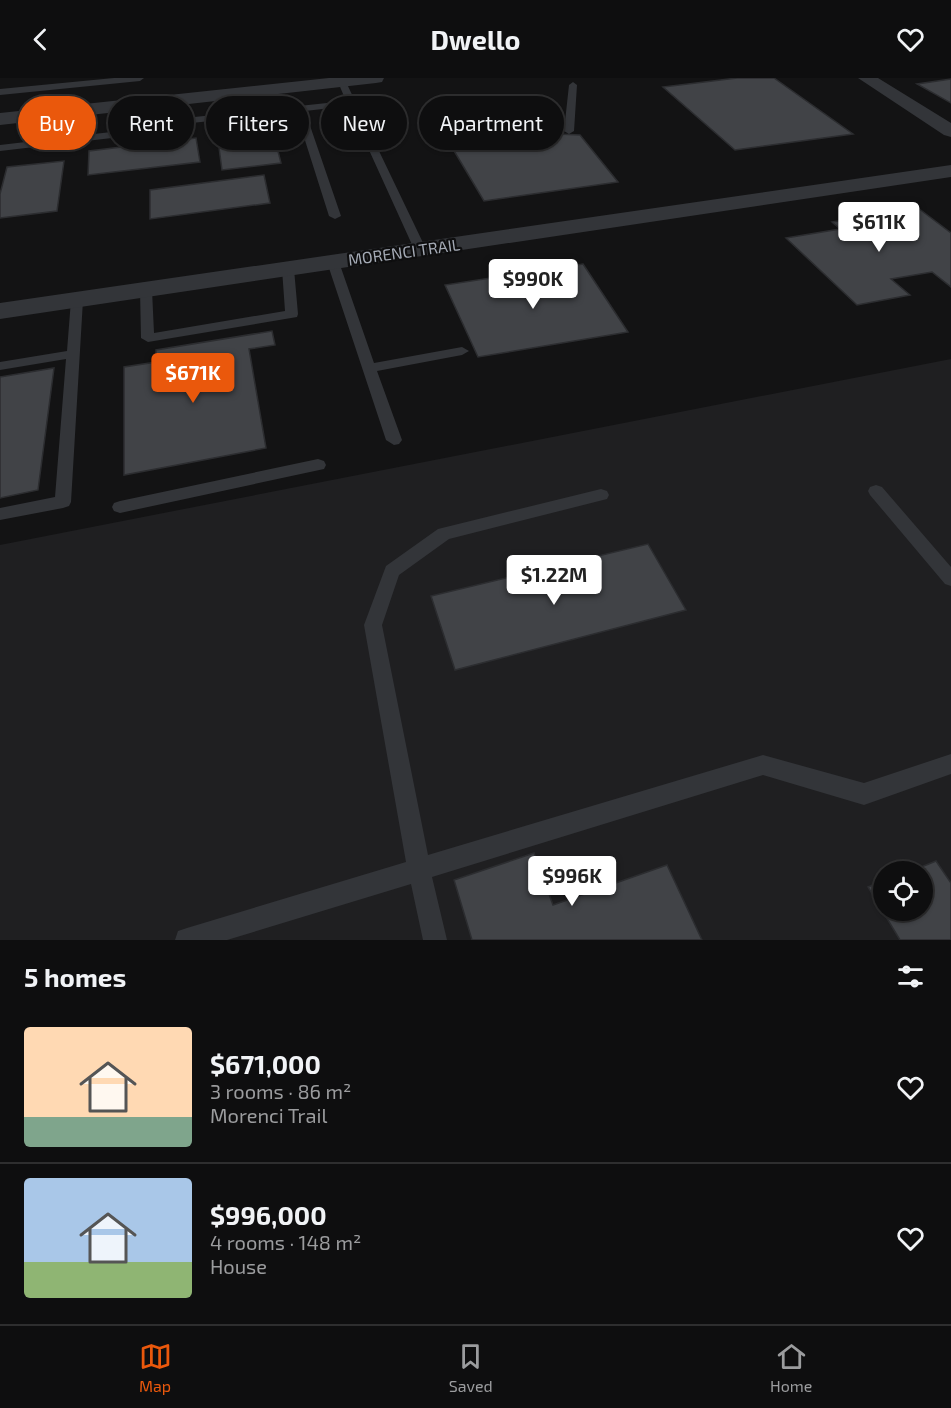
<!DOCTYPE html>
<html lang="en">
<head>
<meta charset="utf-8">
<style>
	body { margin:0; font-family:"Exo 2",sans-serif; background:#171718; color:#f1f3f6; height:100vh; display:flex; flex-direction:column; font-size:22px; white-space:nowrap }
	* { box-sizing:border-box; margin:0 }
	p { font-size:20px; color:#9b9c9e }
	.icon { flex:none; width:33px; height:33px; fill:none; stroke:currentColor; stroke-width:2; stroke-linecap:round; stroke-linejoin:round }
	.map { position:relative; height:862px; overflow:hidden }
	.details { display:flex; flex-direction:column; background:#0e0e0f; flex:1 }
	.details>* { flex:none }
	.guide { position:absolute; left:18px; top:18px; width:600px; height:54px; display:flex; gap:12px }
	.controls { position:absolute; left:873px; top:783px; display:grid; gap:12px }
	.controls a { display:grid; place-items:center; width:60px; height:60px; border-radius:50%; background:#0e0e0f; box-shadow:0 2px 4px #0004,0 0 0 2px #2e2e2f; font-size:30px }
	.price { position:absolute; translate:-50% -51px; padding:0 14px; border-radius:6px; background:#fff; color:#222; font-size:20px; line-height:39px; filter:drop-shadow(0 2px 3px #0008) }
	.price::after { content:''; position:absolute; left:50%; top:36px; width:18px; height:14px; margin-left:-9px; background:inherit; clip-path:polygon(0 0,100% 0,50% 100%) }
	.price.active { background:#ea580c; color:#fff }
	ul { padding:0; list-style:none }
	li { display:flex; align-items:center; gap:18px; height:150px; padding:0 24px }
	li+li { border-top:2px solid #2e2e2f }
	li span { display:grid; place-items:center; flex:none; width:168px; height:120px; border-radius:6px; color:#555 }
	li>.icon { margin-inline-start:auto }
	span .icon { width:72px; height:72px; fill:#fffc; stroke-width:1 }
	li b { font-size:26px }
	h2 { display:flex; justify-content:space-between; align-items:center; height:72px; padding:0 24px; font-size:26px }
	.tag { padding:0 21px; border-radius:27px; background:#0e0e0f; box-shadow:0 2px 4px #0004,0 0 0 2px #2e2e2f; font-size:21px; line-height:54px }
	.tag.active { background:#ea580c; color:#fff }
	header { display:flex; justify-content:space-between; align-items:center; height:78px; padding:0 24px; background:#0e0e0f; font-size:27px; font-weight:700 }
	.tab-bar { display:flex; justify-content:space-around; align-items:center; height:84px; border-top:2px solid #2e2e2f; background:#0e0e0f; font-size:16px; color:#9b9c9e }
	.tab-bar a { display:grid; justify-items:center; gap:3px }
	.tab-bar .active { color:#ea580c }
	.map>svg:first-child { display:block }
</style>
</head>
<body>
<header><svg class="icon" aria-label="back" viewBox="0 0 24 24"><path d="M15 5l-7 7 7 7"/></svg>Dwello<svg class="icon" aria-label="heart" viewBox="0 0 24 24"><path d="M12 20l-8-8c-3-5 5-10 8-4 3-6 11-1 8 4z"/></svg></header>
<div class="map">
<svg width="951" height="862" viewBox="0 0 951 862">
	<rect width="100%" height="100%" fill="#131314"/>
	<path fill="#1f1f21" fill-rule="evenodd" d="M951 281V862H0V467ZM884 794H922V832H884Z"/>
	<path fill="#414347" stroke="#2c2d30" stroke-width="1.5" d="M737 0H774L853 56 735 72 663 9Z
		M951 1V25L917 6Z
		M542 40 557 56 580 57 618 104 484 123 441 51Z
		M270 41 281 85 222 92 216 47Z
		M196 60 200 84 88 97 89 73Z
		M64 83 57 133 0 140V116L7 89Z
		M264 97 270 125 150 141V112Z
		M918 130 951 155V209L932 194 891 201 910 217 857 227 786 160 840 151 832 144Z
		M583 186 628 254 478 279 445 207Z
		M272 253 275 267 249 271 266 370 124 397V289L156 284V272Z
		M54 290 38 412 0 420V299Z
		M648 466 686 532 455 592 431 518Z
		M534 775 553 827 667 787 702 862H472L454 802Z
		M936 783 951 805V862H900L868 809 884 803V832H922V794H909Z"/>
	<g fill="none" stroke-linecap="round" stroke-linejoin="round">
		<path fill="#333539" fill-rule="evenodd" d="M114 0H144L140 3 0 17V11Z
			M342 1 346 4 356 25 426 171 424 173 420 175 414 171 349 28 305 33 341 138 335 141 329 138 296 34 182 46 155 55 0 73V67L154 49 176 42 175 21 179 18 183 21 185 40 346 23 338 4Z
			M573 4 577 7 574 53 569 56 564 53 569 7Z
			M333 180 339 184 374 285 462 269 469 273 462 277 377 293 402 362 399 366 394 367 386 362 327 184Z
			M288 187 294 191 298 236 297 239 148 264 141 260 140 212 142 209 146 208 152 212 154 255 285 233 282 191Z
			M77 218 83 222 71 424 69 428 63 430 0 442V430L55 419 66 281 0 292V284L67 273 71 222Z
			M318 381 324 383 326 387 324 391 120 435 114 433 112 429 114 425 120 423Z
			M876 407 882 409 951 489V508L945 506 870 417 868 413 870 409Z
			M601 411 607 413 609 417 607 421 449 461 399 497 382 547 428 777 763 677 864 705 951 676V696L864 727 763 697 432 799 447 862H423L411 806 227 862H175L178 853 187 850 406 784 364 547 386 488 438 451Z"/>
		<path fill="#333539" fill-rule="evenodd" d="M329 0H384L382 4 376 5 0 47V35Z
			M858 0H878L951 45V59L944 57Z
			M951 87V99L0 241V225Z"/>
	</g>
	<g text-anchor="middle" stroke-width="4.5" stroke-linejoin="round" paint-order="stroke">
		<g font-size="16" fill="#a4aab5" stroke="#0e0e0f">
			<text transform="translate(404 174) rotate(-8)" y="6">MORENCI TRAIL</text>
		</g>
	</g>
</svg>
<div class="controls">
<a><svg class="icon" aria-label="locate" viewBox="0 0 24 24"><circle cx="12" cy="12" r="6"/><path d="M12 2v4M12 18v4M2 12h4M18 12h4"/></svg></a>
</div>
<b class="price" style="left:879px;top:175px">$611K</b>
<b class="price" style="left:533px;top:232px">$990K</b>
<b class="price active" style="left:193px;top:326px">$671K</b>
<b class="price" style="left:554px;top:528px">$1.22M</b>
<b class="price" style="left:572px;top:829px">$996K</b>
<div class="guide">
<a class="tag active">Buy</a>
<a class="tag">Rent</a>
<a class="tag">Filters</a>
<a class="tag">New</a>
<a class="tag">Apartment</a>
</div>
</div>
<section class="details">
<h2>5 homes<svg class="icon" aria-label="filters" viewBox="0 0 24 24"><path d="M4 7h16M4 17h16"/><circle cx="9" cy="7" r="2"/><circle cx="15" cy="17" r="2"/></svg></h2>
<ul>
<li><span style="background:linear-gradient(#ffd9b3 75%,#7fa58c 0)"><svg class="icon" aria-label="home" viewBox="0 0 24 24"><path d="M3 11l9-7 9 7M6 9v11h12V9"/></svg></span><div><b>$671,000</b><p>3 rooms · 86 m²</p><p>Morenci Trail</p></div><svg class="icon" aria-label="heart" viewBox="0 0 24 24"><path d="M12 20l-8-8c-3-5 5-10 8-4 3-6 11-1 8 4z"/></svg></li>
<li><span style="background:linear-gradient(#a9c7e8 70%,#8fb573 0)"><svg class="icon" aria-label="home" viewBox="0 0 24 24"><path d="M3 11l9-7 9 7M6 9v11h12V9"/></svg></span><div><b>$996,000</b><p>4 rooms · 148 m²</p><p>House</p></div><svg class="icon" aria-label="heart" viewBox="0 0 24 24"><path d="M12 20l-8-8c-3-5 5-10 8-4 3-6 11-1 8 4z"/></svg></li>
</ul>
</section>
<nav class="tab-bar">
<a class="active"><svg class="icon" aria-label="map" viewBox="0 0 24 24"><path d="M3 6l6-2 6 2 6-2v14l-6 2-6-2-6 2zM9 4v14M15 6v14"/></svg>Map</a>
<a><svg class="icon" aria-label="saved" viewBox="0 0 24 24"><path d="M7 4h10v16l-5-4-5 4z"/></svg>Saved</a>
<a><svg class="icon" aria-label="home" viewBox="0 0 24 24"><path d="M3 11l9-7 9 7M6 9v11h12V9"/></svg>Home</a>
</nav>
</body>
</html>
